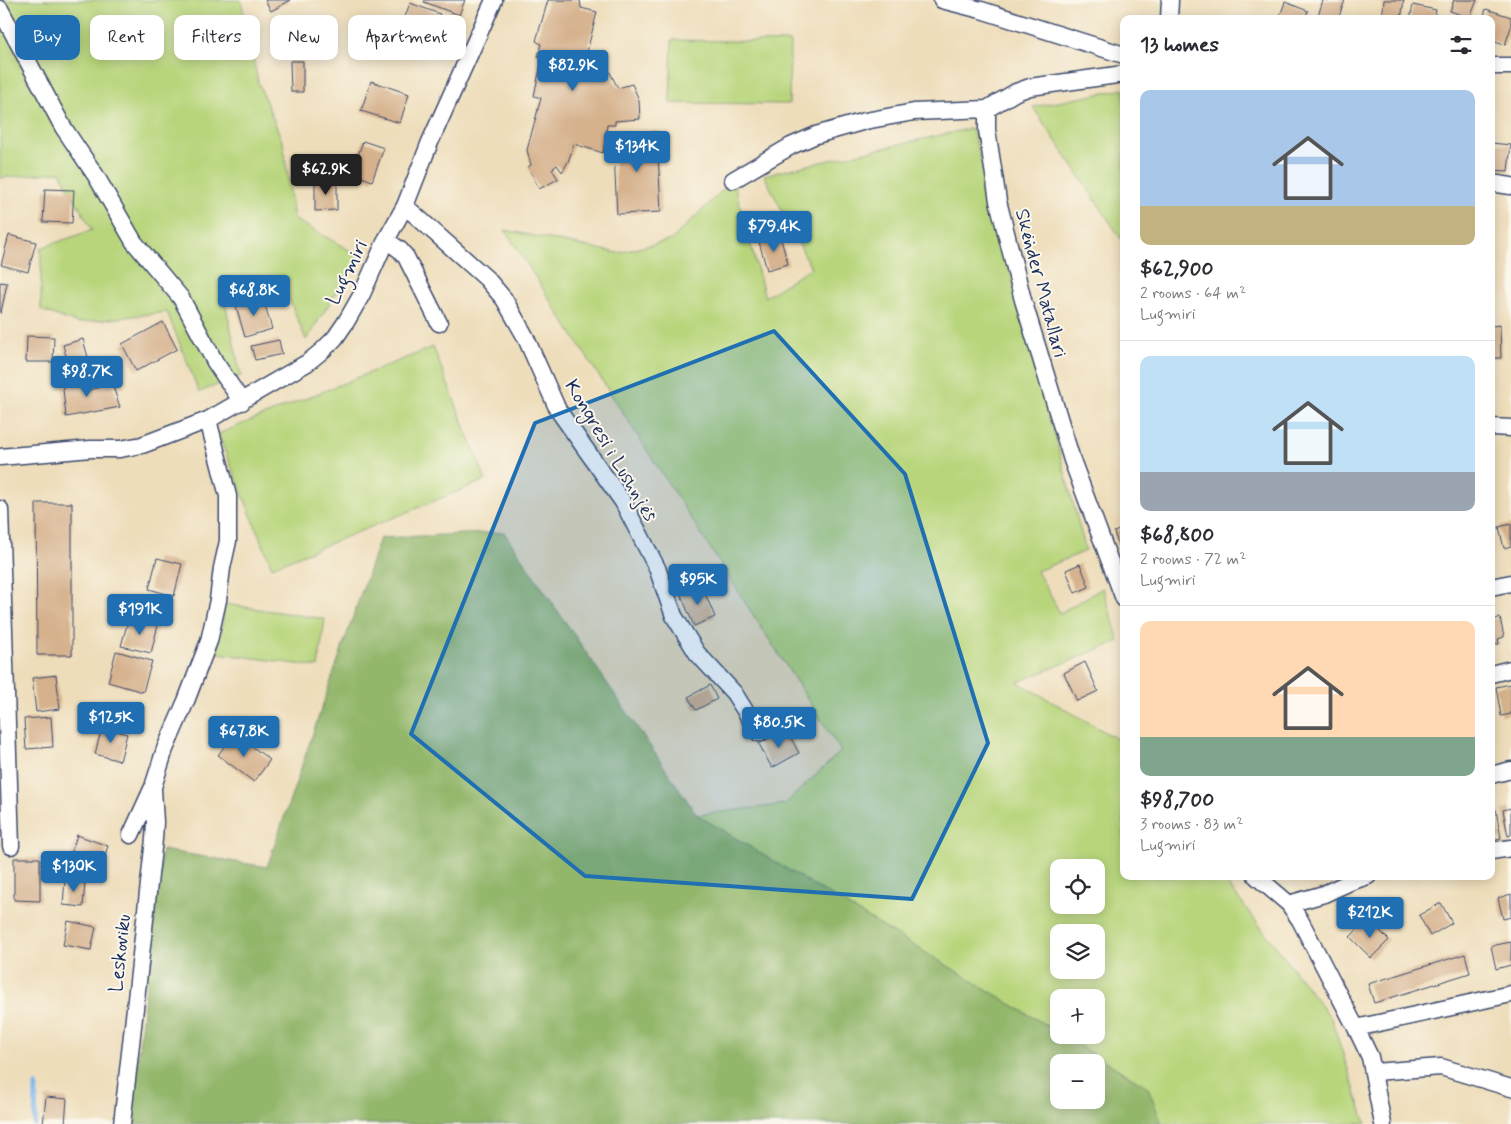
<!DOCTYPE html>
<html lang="en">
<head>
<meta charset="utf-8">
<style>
	body { margin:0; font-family:Mynerve,sans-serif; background:#f7f7f7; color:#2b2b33; height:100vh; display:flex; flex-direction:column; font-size:19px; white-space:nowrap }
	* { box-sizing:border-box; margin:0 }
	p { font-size:16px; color:#7c7c81 }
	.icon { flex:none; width:28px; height:28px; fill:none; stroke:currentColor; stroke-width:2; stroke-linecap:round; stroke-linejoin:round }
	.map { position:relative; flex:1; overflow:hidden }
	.details { position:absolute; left:1120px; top:15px; width:375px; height:865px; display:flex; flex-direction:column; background:#fff; border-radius:10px; box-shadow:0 2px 12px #0003 }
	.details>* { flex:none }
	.guide { position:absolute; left:15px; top:15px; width:475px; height:45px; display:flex; gap:10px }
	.tools { position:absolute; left:1050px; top:859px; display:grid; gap:10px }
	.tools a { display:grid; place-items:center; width:55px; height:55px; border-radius:10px; background:#fff; box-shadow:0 2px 12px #0003; font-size:25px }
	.price { position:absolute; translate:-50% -42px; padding:0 11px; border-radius:5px; background:#1f6fb2; color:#fff; font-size:16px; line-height:32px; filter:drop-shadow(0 1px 2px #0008) }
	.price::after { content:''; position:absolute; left:50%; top:30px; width:15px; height:11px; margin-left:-8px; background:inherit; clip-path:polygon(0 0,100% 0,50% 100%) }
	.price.selected { background:#222; color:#fff }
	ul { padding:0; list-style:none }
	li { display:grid; align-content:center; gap:10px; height:265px; padding:0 20px }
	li+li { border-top:1px solid #e1e1e2 }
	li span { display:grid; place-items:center; height:155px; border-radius:10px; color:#555 }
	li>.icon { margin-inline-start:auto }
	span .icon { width:90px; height:90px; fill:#fffc; stroke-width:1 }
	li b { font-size:21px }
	h2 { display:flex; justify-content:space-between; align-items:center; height:60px; padding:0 20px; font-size:21px }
	.tag { padding:0 18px; border-radius:10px; background:#fff; box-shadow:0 2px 12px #0003; font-size:18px; line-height:45px }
	.tag.selected { background:#1f6fb2; color:#fff }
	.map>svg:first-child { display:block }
</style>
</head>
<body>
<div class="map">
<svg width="1511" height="1124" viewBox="0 0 1511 1124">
	<rect width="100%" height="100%" fill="#fbf7ec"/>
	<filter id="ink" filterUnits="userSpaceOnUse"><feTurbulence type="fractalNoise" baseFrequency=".02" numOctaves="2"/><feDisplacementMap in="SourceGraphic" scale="10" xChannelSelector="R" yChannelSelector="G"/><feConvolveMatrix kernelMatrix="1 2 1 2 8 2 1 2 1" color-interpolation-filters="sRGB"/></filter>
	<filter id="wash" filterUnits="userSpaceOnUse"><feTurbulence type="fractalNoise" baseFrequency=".0096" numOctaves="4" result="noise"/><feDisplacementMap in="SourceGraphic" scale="20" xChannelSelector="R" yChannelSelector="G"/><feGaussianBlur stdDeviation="1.12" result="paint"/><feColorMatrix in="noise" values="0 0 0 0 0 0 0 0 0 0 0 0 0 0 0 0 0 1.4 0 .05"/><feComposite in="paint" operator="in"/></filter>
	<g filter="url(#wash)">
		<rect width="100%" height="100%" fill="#eeddba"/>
		<path fill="#b8d57b" stroke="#6a826c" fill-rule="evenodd" d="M0 0H241L258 82 283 143 294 219 358 255 338 290 306 340 280 276 223 293 241 376 199 392 167 312 77 323 41 310V248L92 230 60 172 0 178Z
			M672 40 790 42 789 104 670 103Z
			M1124 89V243L1033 107Z
			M972 128 1086 551 1037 571 1060 613 1103 588 1119 641 1018 682 1124 743V876H1221L1331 1018 1366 1124H1153L1133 1078 1061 1035H1096V998H1059V1033L697 815 785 804 841 751 505 230 618 253 671 240 733 180 765 297 811 268 764 175ZM1059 868H1096V905H1059ZM1059 932H1096V970H1059Z
			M433 347 486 480 272 567 218 434Z
			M225 604 325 619 318 667 218 653Z"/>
		<path fill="#92b66b" stroke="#567264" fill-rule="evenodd" d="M504 532 697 815 1059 1033V1035H1061L1148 1087 1162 1124H130L162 850 267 867 380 538ZM1059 1062H1096V1100H1059Z"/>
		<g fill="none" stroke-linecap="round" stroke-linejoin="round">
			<path stroke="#7eb7ee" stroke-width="5" d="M35 1124 36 1085"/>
		</g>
		<g id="blocks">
			<path fill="#d5b18c" d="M265 0H291L271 11Z
				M425 0H465L459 15 424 2Z
				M548 0H580L581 8 597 12 587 52 588 57 592 52 605 63 618 88 632 84 639 100 640 119 615 121V125H607L603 153 574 144 568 162 562 172 557 165 552 169 558 179 539 189 528 167 531 165 527 150 541 98 534 96 542 59 538 57 541 44 536 41Z
				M1323 0H1345L1338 19H1317Z
				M1384 0H1404L1401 19H1382Z
				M1454 0H1477L1470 18 1450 11Z
				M1285 2 1308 11 1305 19H1279Z
				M410 3 440 14 427 50 397 39Z
				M1413 5 1436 10 1434 19H1410Z
				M1486 9 1511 17V27L1505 45 1491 41V19H1483Z
				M305 31V53L280 54V32Z
				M290 61H303V92H291Z
				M371 81 409 94 400 123 361 111Z
				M657 132 661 212 617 214 613 134Z
				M363 141 384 148 372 181 352 173Z
				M1491 143 1511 145 1508 171 1491 170Z
				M337 180V210L315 211V181Z
				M45 189 74 190 72 223 43 222Z
				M9 235 36 242 28 272 1 265Z
				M780 236 788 264 767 270 759 242Z
				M0 282 7 283 1 313H0Z
				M263 298 272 329 245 337 236 306Z
				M163 322 177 349 136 371 122 344Z
				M1500 325 1501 358H1491V326Z
				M27 336 54 337 53 362H26Z
				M83 339 89 361 69 367 63 345Z
				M279 340 282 354 255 360 251 346Z
				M82 377 86 391 112 384 120 407 66 417 62 379Z
				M36 503H72V655H37Z
				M1511 524V546L1504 548 1499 527Z
				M1124 528V554L1121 555 1114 532Z
				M157 558 182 564 174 596 149 589Z
				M1080 564 1089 587 1075 593 1066 570Z
				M702 586 715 617 694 626 681 595Z
				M129 618 158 625 151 653 121 646Z
				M1500 618 1504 637 1498 639 1499 644 1491 645V620Z
				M116 651 152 661 143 692 108 682Z
				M1085 662 1098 691 1077 701 1064 673Z
				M56 675 60 709 36 712 32 678Z
				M1511 684V714L1501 716 1496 687Z
				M710 685 717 699 696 710 688 697Z
				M51 717 53 747 26 749 24 719Z
				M102 727 127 734 120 761 95 754Z
				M786 729 799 753 772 768 759 744Z
				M234 733 270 760 254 782 218 755Z
				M1511 808V835L1508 836 1503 810Z
				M1496 810 1501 838 1491 840V811Z
				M77 835 108 846 100 870 69 860Z
				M14 858H40V901L14 900Z
				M65 879 85 882 83 907 63 905Z
				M1511 894V917L1503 919 1498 898Z
				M1441 903 1452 923 1430 936 1419 915Z
				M1368 919 1389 940 1371 958 1350 937Z
				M68 921 96 927 91 950 63 945Z
				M1511 942V965L1496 969 1491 946Z
				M1465 954 1470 973 1374 1003 1368 984Z
				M46 1097 67 1099 65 1124H43Z"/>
		</g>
	</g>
	<g filter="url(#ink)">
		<use href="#blocks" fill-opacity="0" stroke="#3b496c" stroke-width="1"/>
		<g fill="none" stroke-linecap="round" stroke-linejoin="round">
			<g stroke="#3b496c" stroke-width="19">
				<path id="minor" d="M942 0 981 10 1124 55
					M0 9 63 127 96 176 134 242 181 298 215 362 242 402
					M1169 19 1170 0
					M1491 66H1511
					M987 109V130L998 201 1023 300 1072 460 1124 599
					M733 180 791 146 816 135 865 121 914 112 987 109 1016 92 1030 87 1124 74
					M1491 183 1511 186
					M405 206 487 279 504 299 525 336 558 410 623 502 657 568 674 616 697 653 734 693 759 733
					M386 240 400 250 406 257 439 323
					M1491 427 1511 428
					M0 457 91 449H120L142 445 208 420 307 363 323 350 335 338 346 322 362 294 386 240 405 206 430 142 494 0
					M0 509 11 846
					M1491 587 1511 583
					M1491 674 1511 669
					M1491 775 1511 770
					M131 835 153 787 165 749 186 701 209 641 218 600 222 568 228 541V496L208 420
					M1491 851 1511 848
					M1256 876 1289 904 1300 920 1356 1028 1370 1057 1383 1124
					M1289 904 1324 894 1350 882 1368 876
					M1356 1028 1511 994
					M1374 1072 1441 1067 1511 1088
					M122 1124 154 839 155 822 153 789"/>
			</g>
			<use href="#minor" stroke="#fff" stroke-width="16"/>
		</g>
	</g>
	<path fill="#1f6fb2" fill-opacity="0.2" stroke="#1f6fb2" stroke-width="4" stroke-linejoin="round" d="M774 331 905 474 988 743 912 899 585 876 411 734 535 423Z"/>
	<g text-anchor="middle" stroke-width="4" stroke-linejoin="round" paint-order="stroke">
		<g font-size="20" fill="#1b2f5e" stroke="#fbf7ec">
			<text transform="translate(346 272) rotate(-64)" y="7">Lugmiri</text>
			<text transform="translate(1042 283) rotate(75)" y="7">Skënder Matallari</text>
			<text transform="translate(612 450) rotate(59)" y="7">Kongresi i Lushnjës</text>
			<text transform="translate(119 953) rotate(-84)" y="7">Leskoviku</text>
		</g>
	</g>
</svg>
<div class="tools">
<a><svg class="icon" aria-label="locate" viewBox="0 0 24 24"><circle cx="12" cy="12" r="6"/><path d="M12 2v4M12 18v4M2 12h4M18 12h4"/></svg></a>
<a><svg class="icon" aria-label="layers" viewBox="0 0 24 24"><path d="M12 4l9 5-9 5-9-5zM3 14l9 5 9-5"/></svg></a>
<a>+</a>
<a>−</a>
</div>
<b class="price" style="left:573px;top:92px">$82.9K</b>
<b class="price" style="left:637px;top:173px">$134K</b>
<b class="price selected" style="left:326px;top:196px">$62.9K</b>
<b class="price" style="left:774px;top:253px">$79.4K</b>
<b class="price" style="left:254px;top:317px">$68.8K</b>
<b class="price" style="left:87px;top:398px">$98.7K</b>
<b class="price" style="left:698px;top:606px">$95K</b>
<b class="price" style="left:140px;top:636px">$191K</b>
<b class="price" style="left:111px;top:744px">$125K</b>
<b class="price" style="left:779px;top:749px">$80.5K</b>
<b class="price" style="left:244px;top:758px">$67.8K</b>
<b class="price" style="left:74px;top:893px">$130K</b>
<b class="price" style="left:1370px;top:939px">$212K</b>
<div class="guide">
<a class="tag selected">Buy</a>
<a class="tag">Rent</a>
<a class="tag">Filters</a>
<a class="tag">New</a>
<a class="tag">Apartment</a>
</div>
<section class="details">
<h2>13 homes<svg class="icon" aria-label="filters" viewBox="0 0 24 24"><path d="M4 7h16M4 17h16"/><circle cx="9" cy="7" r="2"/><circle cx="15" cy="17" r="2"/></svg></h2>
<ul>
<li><span style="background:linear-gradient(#a9c7e8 75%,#c2b280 0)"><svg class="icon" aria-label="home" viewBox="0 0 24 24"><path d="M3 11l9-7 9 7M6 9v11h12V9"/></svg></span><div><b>$62,900</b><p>2 rooms · 64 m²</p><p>Lugmiri</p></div></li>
<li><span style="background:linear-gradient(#bfe0f5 75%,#9aa5b1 0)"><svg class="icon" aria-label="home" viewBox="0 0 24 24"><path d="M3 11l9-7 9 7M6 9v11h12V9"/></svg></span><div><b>$68,800</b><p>2 rooms · 72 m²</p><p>Lugmiri</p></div></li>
<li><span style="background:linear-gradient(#ffd9b3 75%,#7fa58c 0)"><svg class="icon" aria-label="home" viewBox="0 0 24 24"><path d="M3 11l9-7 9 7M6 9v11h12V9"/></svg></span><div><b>$98,700</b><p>3 rooms · 83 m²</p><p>Lugmiri</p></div></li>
</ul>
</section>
</div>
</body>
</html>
